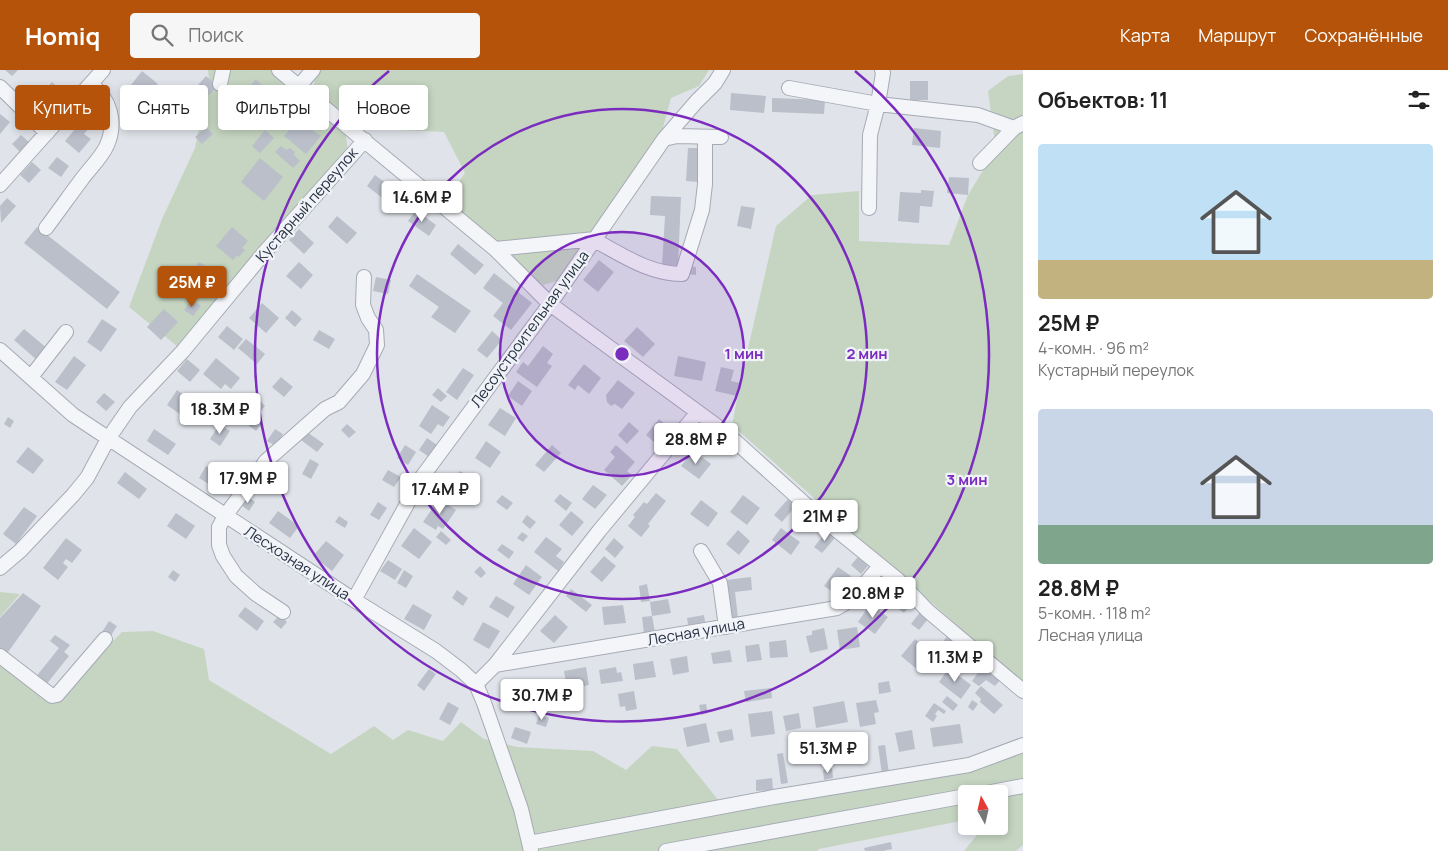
<!DOCTYPE html>
<html lang="ru">
<head>
<meta charset="utf-8">
<style>
	body { margin:0; font-family:Manrope,sans-serif; background:#f6f6f6; color:#222; height:100vh; display:flex; flex-direction:column; font-size:19px; white-space:nowrap }
	* { box-sizing:border-box; margin:0 }
	p { font-size:16px; color:#767676 }
	.icon { flex:none; width:28px; height:28px; fill:none; stroke:currentColor; stroke-width:2; stroke-linecap:round; stroke-linejoin:round }
	.map { position:relative; flex:1; overflow:hidden }
	.panel { display:flex; flex-direction:column; background:#fff; width:425px }
	.panel>* { flex:none }
	.guide { position:absolute; left:15px; top:15px; width:475px; height:45px; display:flex; gap:10px }
	.needle { width:32px; rotate:352deg }
	.controls { position:absolute; left:958px; top:715px; display:grid; gap:10px }
	.controls a { display:grid; place-items:center; width:50px; height:50px; border-radius:5px; background:#fff; box-shadow:0 2px 8px #0003; font-size:25px }
	.price { position:absolute; translate:-50% -42px; padding:0 11px; border-radius:5px; background:#fff; color:#222; font-size:16px; line-height:32px; filter:drop-shadow(0 1px 2px #0008) }
	.price::after { content:''; position:absolute; left:50%; top:30px; width:15px; height:11px; margin-left:-8px; background:inherit; clip-path:polygon(0 0,100% 0,50% 100%) }
	.price.active { background:#b45309; color:#fff }
	ul { padding:0; list-style:none }
	li { display:grid; align-content:center; gap:10px; height:265px; padding:0 15px }
	li span { display:grid; place-items:center; height:155px; border-radius:5px; color:#555 }
	li>.icon { margin-inline-start:auto }
	span .icon { width:90px; height:90px; fill:#fffc; stroke-width:1 }
	li b { font-size:21px }
	h2 { display:flex; justify-content:space-between; align-items:center; height:60px; padding:0 15px; font-size:21px }
	.chip { padding:0 18px; border-radius:5px; background:#fff; box-shadow:0 2px 8px #0003; font-size:18px; line-height:45px }
	.chip.active { background:#b45309; color:#fff }
	header { display:flex; align-items:center; gap:30px; box-sizing:border-box; height:70px; padding:0 25px; background:#b45309; color:#fff }
	header strong { font-size:24px }
	nav { display:flex; gap:28px; margin-inline-start:auto; font-size:18px }
	.search { width:350px; height:45px; background:#f6f6f6; display:flex; align-items:center; gap:12px; box-sizing:border-box; padding:0 18px; border-radius:5px; color:#767676; font-size:19px }
	main { display:flex; flex:1; min-height:0 }
	.map>svg:first-child { display:block }
</style>
</head>
<body>
<header>
<strong>Homiq</strong>
<div class="search"><svg class="icon" aria-label="search" viewBox="0 0 24 24"><circle cx="10" cy="10" r="6"/><path d="M15 15l6 6"/></svg>Поиск</div>
<nav><a>Карта</a><a>Маршрут</a><a>Сохранённые</a></nav>
</header>
<main>
<div class="map">
<svg width="1023" height="781" viewBox="0 0 1023 781">
	<rect width="100%" height="100%" fill="#e0e4ea"/>
	<path fill="#c5d5c1" d="M208 0H279L344 54 349 87 183 281 129 237 162 149 195 78 209 10Z
		M318 0H709L699 16 671 28 661 65 557 211 543 215 444 132 465 103 444 62 398 60 353 24 334 42 311 23Z
		M1023 4V614L732 355 741 309 776 156 812 125 859 121V171L949 175 968 125 996 79 988 21 1008 6Z
		M0 522 20 524 0 547Z
		M153 561 204 579 209 610 331 684 374 656 393 670 408 660 443 671 461 652 484 669 517 677 593 681 626 700 652 676 677 679 724 737 1023 679V775L1016 781H964L984 756H999V724H966V750L819 779 817 781H0V581L58 625 122 562Z"/>
	<path fill="#babfca" d="M5 0H18L12 6Z
		M142 1 158 14 150 23 140 16 137 19 131 15Z
		M206 6 217 16 209 25 198 15Z
		M256 9 263 16 260 20 264 23 254 35 242 25Z
		M910 11H928V30H910Z
		M52 12 65 24 50 40 37 28Z
		M190 23 203 34 187 53 174 42Z
		M731 23 766 26 764 43 730 40Z
		M272 27 285 40 274 51 261 39Z
		M772 28 825 30 824 44 772 42Z
		M303 43 316 55 312 60 321 66 306 84 284 66Z
		M0 44 10 52 0 64Z
		M258 44 263 49 255 58 250 53Z
		M86 46 93 53 84 64 91 69 79 83 65 71Z
		M206 57 213 64 202 74 195 67Z
		M914 58 941 61 940 78 912 75Z
		M265 60 274 68 260 83 252 76Z
		M21 65 29 72 20 82 12 74Z
		M281 76 286 80 290 78 295 82 294 85 300 91 293 98 275 82Z
		M688 78H700L698 112 686 111Z
		M57 87 69 96 61 107 48 98Z
		M260 88 283 107 264 131 241 112Z
		M32 92 41 100 29 113 20 105Z
		M375 105 394 119 385 130 367 116Z
		M949 107 969 108 968 125 947 123Z
		M921 120 934 121 932 137 920 136 919 153 898 151 900 122 921 123Z
		M651 126 681 127 678 196 662 195 665 146 650 145Z
		M7 128 16 136 1 153 0 136Z
		M741 136 755 138 751 159 737 156Z
		M416 140 436 155 429 166 408 151Z
		M337 146 357 163 347 174 328 157Z
		M37 157 120 222 107 239 24 173Z
		M232 157 248 171 242 178 245 180 239 187 237 185 233 190 216 176Z
		M299 159 314 173 304 184 289 170Z
		M458 174 484 195 475 205 450 184Z
		M599 190 614 202 598 222 583 210Z
		M199 192 220 206 207 224 187 209Z
		M299 192 313 205 301 219 286 206Z
		M688 196 696 197V205L687 204Z
		M494 203 532 233 511 260 493 246 503 233 483 218Z
		M417 204 471 241 455 263 431 247 439 237 409 216Z
		M376 207 391 210 388 224 373 221Z
		M192 229 201 236 193 246 184 240Z
		M262 233 279 248 266 263 249 248Z
		M164 239 178 252 161 270 147 257Z
		M292 240 302 249 295 257 285 248Z
		M102 249 117 259 101 282 87 272Z
		M227 256 243 269 234 280 218 267Z
		M637 257 655 274 643 287 624 271Z
		M24 259 48 279 38 291 14 270Z
		M319 260 335 269 329 279 313 270Z
		M492 261 502 270 487 288 477 280Z
		M246 269 265 284 257 294 238 278Z
		M543 276 553 284 547 293 552 296 537 317 516 302 523 292 528 296Z
		M74 286 86 295 67 320 55 312Z
		M678 286 706 292 702 311 674 306Z
		M216 288 240 308 231 319 225 314 221 319 203 304Z
		M187 289 200 300 190 312 177 301Z
		M584 294 601 308 589 324 578 315 575 320 568 315Z
		M721 297 734 300 731 311 740 313 737 326 715 321Z
		M463 298 474 305 457 330 446 322Z
		M281 307 293 317 284 327 272 317Z
		M618 310 635 323 622 339 615 334 611 336 607 332 606 325Z
		M518 311 532 321 522 336 508 326Z
		M438 318 447 326 441 332 432 325Z
		M177 320 194 332 184 347 167 335Z
		M104 323 115 332 106 341 96 332Z
		M254 325 265 336 255 348 243 337Z
		M432 335 450 347 443 357 438 354 431 364 419 356Z
		M500 338 516 348 505 366 488 355Z
		M250 345 262 354 256 361 244 352Z
		M8 347 14 351 10 358 4 354Z
		M659 349 667 356 654 372 646 365Z
		M629 352 639 361 627 374 618 365Z
		M220 354 230 361 220 376 210 369Z
		M347 354 356 362 349 368 341 360Z
		M154 359 176 374 168 385 147 371Z
		M275 359 283 364 276 376 267 371Z
		M307 362 324 374 317 382 301 370Z
		M427 368 437 375 429 387 419 380Z
		M486 371 501 382 490 398 475 388Z
		M405 375 416 382 408 395 397 388Z
		M552 375 561 383 544 402 535 395Z
		M616 375 635 392 627 401 632 405 622 416 604 400 615 387 610 382Z
		M28 377 44 390 33 404 16 392Z
		M693 380 711 394 699 409 681 396Z
		M310 389 319 394 311 409 302 404Z
		M206 396 227 409 220 421 199 408Z
		M388 400 401 407 394 417 382 410Z
		M460 401 476 411 464 427 449 417Z
		M125 402 147 419 139 429 117 413Z
		M593 415 607 425 595 439 582 429Z
		M656 423 666 431 648 454 650 456 641 467 628 456 635 447 633 445 644 432 647 434Z
		M560 424 572 433 566 441 554 431Z
		M502 425 513 433 507 440 496 432Z
		M743 425 760 438 747 455 730 442Z
		M247 426 255 432 249 441 241 435Z
		M439 429 456 440 443 459 438 456 436 460 423 452Z
		M788 429 795 437 782 452 774 445Z
		M701 430 718 443 708 457 690 444Z
		M378 432 387 438 379 450 370 445Z
		M24 437 37 446 16 474 3 464Z
		M278 441 299 456 290 468 269 453Z
		M571 441 584 452 572 466 559 455Z
		M176 443 195 456 186 469 167 456Z
		M527 445 536 452 530 459 522 452Z
		M339 446 348 452 345 458 335 452Z
		M414 458 432 472 419 489 401 476Z
		M781 458 800 472 791 485 772 470Z
		M738 460 750 471 739 485 726 474Z
		M441 461 451 470 446 475 436 467Z
		M827 461 835 468 822 483 814 477Z
		M522 462 528 466 523 472 517 468Z
		M546 467 562 479 556 486 564 492 558 501 534 482Z
		M66 468 82 480 72 493 66 489 63 493 68 497 58 510 43 498Z
		M614 468 624 477 615 488 605 479Z
		M326 471 344 485 332 501 313 486Z
		M502 474 514 482 509 489 497 480Z
		M604 486 616 496 602 512 590 502Z
		M858 487 868 496 861 504 851 495Z
		M388 490 402 499 395 510 380 501Z
		M526 495 542 507 529 525 513 514Z
		M480 496 486 503 481 508 474 502Z
		M838 497 851 506 838 525 824 516Z
		M173 500 180 505 175 512 168 507Z
		M404 500 413 506 406 518 397 513Z
		M751 507 752 520 735 522 738 548 728 549 726 510Z
		M647 514 650 531 641 532 639 516Z
		M571 519 592 535 586 542 566 526Z
		M457 520 468 528 463 536 452 528Z
		M23 523 41 536 6 585 0 581V548Z
		M899 525 911 534 904 543 892 534Z
		M496 526 515 537 508 548 489 537Z
		M668 529 671 543 652 546 650 532Z
		M413 534 432 545 424 560 404 549Z
		M870 534 888 547 875 564 858 552Z
		M623 535 626 553 604 555 602 537Z
		M245 537 264 551 257 561 238 546Z
		M920 542 928 549 919 560 911 554Z
		M280 545 287 552 281 559 273 552Z
		M555 545 568 557 554 573 540 561Z
		M704 545 705 552 688 555 687 548Z
		M652 546 655 562 644 564 642 547Z
		M109 551 117 556 110 567 102 562Z
		M483 552 500 561 489 579 473 570Z
		M857 557 860 577 840 580 837 560Z
		M824 558 828 579 810 583 806 566 812 565V561Z
		M55 565 70 575 64 582 69 586 45 616 35 608 59 578 50 571Z
		M947 566 957 573 948 585 939 578Z
		M915 569 933 584 919 601 901 586Z
		M786 570 788 587 770 588 769 572Z
		M759 574 762 590 747 592 745 576Z
		M730 580 732 592 713 594 711 583Z
		M687 586 689 602 673 605 670 589Z
		M653 591 656 607 635 610 633 594Z
		M983 596 1001 609 995 616 986 610 979 616 972 611Z
		M586 597 589 615 567 619 564 601Z
		M616 597 617 603 621 602 623 611 601 614 599 600Z
		M949 598 971 615 961 629 939 612Z
		M429 599 436 604 424 621 417 615Z
		M517 609 533 612 529 633 513 630Z
		M889 611 891 622 879 624 878 613Z
		M981 616 1003 635 994 644 980 632 981 629 975 623Z
		M771 618 772 628 746 632 744 621Z
		M634 621 637 639 626 641 625 636 620 637 618 624Z
		M947 626 958 635 953 641 942 632Z
		M876 630 879 642 874 643 876 654 860 657 856 633Z
		M972 630 978 634 973 641 968 637Z
		M844 631 848 652 816 658 813 637Z
		M448 632 459 638 450 655 439 649Z
		M934 633 946 641 944 644 938 640 935 644 937 646 933 652 925 646Z
		M706 634 708 643 701 645 699 635Z
		M772 641 775 664 751 667 748 644Z
		M799 643 801 658 786 661 783 646Z
		M539 645 549 648 546 657 536 654Z
		M706 653 710 672 687 677 683 658Z
		M960 654 963 673 933 677 930 658Z
		M515 657 531 662 527 674 511 668Z
		M732 659 734 670 720 673 717 662Z
		M912 660 915 679 899 682 895 663Z
		M885 675 889 703 882 704 878 676Z
		M862 679 864 692 856 693 854 681Z
		M783 683 788 713 781 714 777 684Z
		M832 698 833 708 824 710 823 700Z
		M772 708 773 720 756 721V710Z
		M891 772 892 779 883 781H865L864 778Z"/>
	<g fill="none" stroke-linecap="round" stroke-linejoin="round">
		<g stroke="#a5aab5" stroke-width="16">
			<path id="minor" d="M279 0 495 179 550 234 725 362 806 435 898 510 928 541 1023 621
				M220 14 223 0
				M299 16 313 0
				M0 17 47 63
				M789 18 878 34 978 45 1014 58
				M664 69 677 66 721 67
				M980 93 1014 58 1023 53
				M0 115 103 0
				M869 138 870 65 878 34 883 3 882 0
				M46 158C58 142 70 125 82 109 90 98 102 87 107 75 117 52 110 29 91 14
				M596 171C624 186 650 204 682 204L702 140 705 114V67
				M495 179 595 169
				M0 280 73 345 354 530 436 581 461 600 476 614 484 633 521 739 531 781
				M31 307 66 262
				M701 481 720 513 726 557
				M0 498 20 481 73 425 87 408 108 369 130 337 183 281 264 183 365 70
				M354 530 422 407 550 234 664 69 696 32 715 13 723 0
				M283 542 256 524 236 506 223 486 219 475V457L225 446 266 391 325 339 339 332 363 304 377 275 376 260 368 248 363 235 364 207
				M0 586 52 626 57 625 105 569
				M495 595 837 538 852 529 880 496
				M476 614 495 595 599 461 698 342
				M981 724 1023 716
				M529 773 774 727 969 695 1023 675
				M666 781 966 726"/>
		</g>
		<use href="#minor" stroke="#f4f5f8" stroke-width="14"/>
	</g>
	<circle cx="622" cy="284" r="122" fill="#7b2cbf" fill-opacity=".12"/>
	<g fill="none" stroke="#7b2cbf" stroke-width="2.5">
		<circle cx="622" cy="284" r="122"/>
		<circle cx="622" cy="284" r="245"/>
		<path d="M855 1A367 367 0 1 1 389 1"/>
	</g>
	<g text-anchor="middle" stroke-width="4.5" stroke-linejoin="round" paint-order="stroke">
		<g font-size="15" fill="#283043" stroke="#f0f3f7">
			<text transform="translate(307 135) rotate(-49)" y="5">Кустарный переулок</text>
			<text transform="translate(530 259) rotate(-54)" y="5">Лесоустроительная улица</text>
			<text transform="translate(297 493) rotate(33)" y="5">Лесхозная улица</text>
			<text transform="translate(696 562) rotate(-10)" y="5">Лесная улица</text>
		</g>
	</g>
	<circle cx="622" cy="284" r="8" fill="#7b2cbf" stroke="#f0f3f7" stroke-width="2.5"/>
	<g font-size="15" text-anchor="middle" font-weight="bold" fill="#7b2cbf" stroke="#f0f3f7" stroke-width="4.5" stroke-linejoin="round" paint-order="stroke">
		<text x="744" y="289">1 мин</text>
		<text x="867" y="289">2 мин</text>
		<text x="967" y="415">3 мин</text>
	</g>
</svg>
<div class="controls">
<a><svg class="needle" viewBox="-14 -14 28 28"><path d="M0-13l5 13h-10z" fill="#e53935"/><path d="M0 13l5-13h-10z" fill="#767676"/></svg></a>
</div>
<b class="price" style="left:422px;top:153px">14.6M ₽</b>
<b class="price active" style="left:192px;top:238px">25M ₽</b>
<b class="price" style="left:220px;top:365px">18.3M ₽</b>
<b class="price" style="left:696px;top:395px">28.8M ₽</b>
<b class="price" style="left:248px;top:434px">17.9M ₽</b>
<b class="price" style="left:440px;top:445px">17.4M ₽</b>
<b class="price" style="left:825px;top:472px">21M ₽</b>
<b class="price" style="left:873px;top:549px">20.8M ₽</b>
<b class="price" style="left:955px;top:613px">11.3M ₽</b>
<b class="price" style="left:542px;top:651px">30.7M ₽</b>
<b class="price" style="left:828px;top:704px">51.3M ₽</b>
<div class="guide">
<a class="chip active">Купить</a>
<a class="chip">Снять</a>
<a class="chip">Фильтры</a>
<a class="chip">Новое</a>
</div>
</div>
<section class="panel">
<h2>Объектов: 11<svg class="icon" aria-label="filters" viewBox="0 0 24 24"><path d="M4 7h16M4 17h16"/><circle cx="9" cy="7" r="2"/><circle cx="15" cy="17" r="2"/></svg></h2>
<ul>
<li><span style="background:linear-gradient(#bfe0f5 75%,#c2b280 0)"><svg class="icon" aria-label="home" viewBox="0 0 24 24"><path d="M3 11l9-7 9 7M6 9v11h12V9"/></svg></span><div><b>25M ₽</b><p>4-комн. · 96 m²</p><p>Кустарный переулок</p></div></li>
<li><span style="background:linear-gradient(#c9d6e8 75%,#7fa58c 0)"><svg class="icon" aria-label="home" viewBox="0 0 24 24"><path d="M3 11l9-7 9 7M6 9v11h12V9"/></svg></span><div><b>28.8M ₽</b><p>5-комн. · 118 m²</p><p>Лесная улица</p></div></li>
</ul>
</section>
</main>
</body>
</html>
